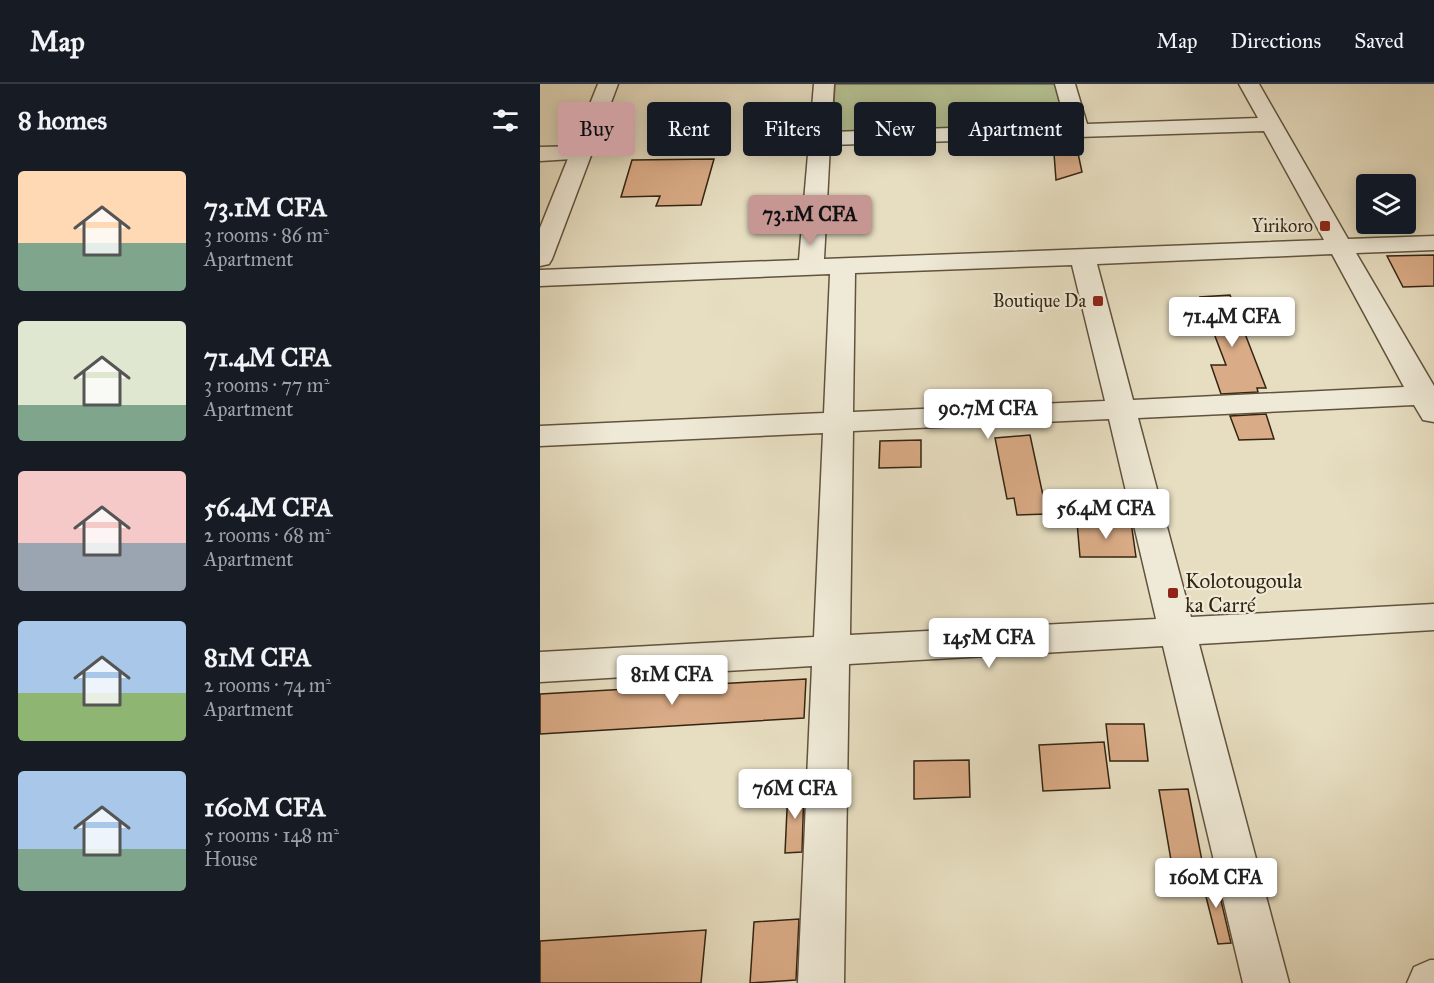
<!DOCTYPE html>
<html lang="en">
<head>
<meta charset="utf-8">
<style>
	body { margin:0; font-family:"IM FELL Great Primer",serif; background:#20242c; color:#f1f3f6; height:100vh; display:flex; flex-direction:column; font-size:22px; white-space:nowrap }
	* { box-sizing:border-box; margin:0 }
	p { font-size:20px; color:#9ea1a6 }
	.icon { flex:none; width:33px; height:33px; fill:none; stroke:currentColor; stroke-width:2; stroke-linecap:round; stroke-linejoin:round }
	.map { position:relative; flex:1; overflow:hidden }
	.sheet { display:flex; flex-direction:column; background:#171b24; width:540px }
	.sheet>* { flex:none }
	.top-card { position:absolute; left:18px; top:18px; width:570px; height:54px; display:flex; gap:12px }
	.tools { position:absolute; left:816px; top:90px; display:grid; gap:12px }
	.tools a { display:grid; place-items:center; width:60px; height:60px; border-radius:6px; background:#171b24; box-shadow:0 3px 15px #0003; font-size:30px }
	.price { position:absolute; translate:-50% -51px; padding:0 14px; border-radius:6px; background:#fff; color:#222; font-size:20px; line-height:39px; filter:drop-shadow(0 2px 3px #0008) }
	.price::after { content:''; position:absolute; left:50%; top:36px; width:18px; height:14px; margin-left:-9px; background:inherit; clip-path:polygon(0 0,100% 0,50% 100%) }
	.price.current { background:#c59692; color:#111 }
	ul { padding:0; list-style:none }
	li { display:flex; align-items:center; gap:18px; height:150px; padding:0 18px }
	li span { display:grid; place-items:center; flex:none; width:168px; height:120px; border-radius:6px; color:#555 }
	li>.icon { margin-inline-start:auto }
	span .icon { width:72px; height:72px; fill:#fffc; stroke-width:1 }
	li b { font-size:26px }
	h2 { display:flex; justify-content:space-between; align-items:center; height:72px; padding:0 18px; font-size:26px }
	.pill { padding:0 21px; border-radius:6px; background:#171b24; box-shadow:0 3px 15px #0003; font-size:21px; line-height:54px }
	.pill.current { background:#c59692; color:#111 }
	header { display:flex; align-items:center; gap:36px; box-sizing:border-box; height:84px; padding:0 30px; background:#171b24; border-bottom:2px solid #363941 }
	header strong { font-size:28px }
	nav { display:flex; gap:33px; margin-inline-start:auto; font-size:21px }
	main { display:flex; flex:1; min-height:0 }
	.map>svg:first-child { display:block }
</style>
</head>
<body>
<header>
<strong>Map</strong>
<nav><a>Map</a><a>Directions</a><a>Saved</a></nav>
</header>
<main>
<section class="sheet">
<h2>8 homes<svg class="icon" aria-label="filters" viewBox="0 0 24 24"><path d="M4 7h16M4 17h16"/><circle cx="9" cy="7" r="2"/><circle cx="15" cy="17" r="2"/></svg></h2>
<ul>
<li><span style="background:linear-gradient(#ffd9b3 60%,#7fa58c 0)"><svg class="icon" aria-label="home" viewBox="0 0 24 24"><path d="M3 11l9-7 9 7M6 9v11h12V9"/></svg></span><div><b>73.1M CFA</b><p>3 rooms · 86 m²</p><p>Apartment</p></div></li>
<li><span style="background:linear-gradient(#dfe7d0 70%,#7fa58c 0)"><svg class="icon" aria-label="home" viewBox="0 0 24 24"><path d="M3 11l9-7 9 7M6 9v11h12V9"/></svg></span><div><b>71.4M CFA</b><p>3 rooms · 77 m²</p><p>Apartment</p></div></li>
<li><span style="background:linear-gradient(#f6c9c9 60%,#9aa5b1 0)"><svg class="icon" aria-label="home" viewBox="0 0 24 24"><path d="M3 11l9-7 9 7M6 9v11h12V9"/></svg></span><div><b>56.4M CFA</b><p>2 rooms · 68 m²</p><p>Apartment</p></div></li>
<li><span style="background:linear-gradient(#a9c7e8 60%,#8fb573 0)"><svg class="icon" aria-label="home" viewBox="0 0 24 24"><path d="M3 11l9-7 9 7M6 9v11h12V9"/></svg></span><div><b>81M CFA</b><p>2 rooms · 74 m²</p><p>Apartment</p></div></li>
<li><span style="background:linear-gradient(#a9c7e8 65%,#7fa58c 0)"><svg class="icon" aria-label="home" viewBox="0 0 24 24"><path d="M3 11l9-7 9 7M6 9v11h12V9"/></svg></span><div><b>160M CFA</b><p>5 rooms · 148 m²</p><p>House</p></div></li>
</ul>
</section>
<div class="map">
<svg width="894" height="899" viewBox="0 0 894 899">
	<rect width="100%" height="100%" fill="#e7dec1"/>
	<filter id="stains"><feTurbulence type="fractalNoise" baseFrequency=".00333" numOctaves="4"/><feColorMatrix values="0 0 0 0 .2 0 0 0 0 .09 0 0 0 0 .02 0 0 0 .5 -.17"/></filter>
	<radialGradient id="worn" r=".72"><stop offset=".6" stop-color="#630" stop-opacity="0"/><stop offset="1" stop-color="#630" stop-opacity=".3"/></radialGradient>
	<path fill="#b6c192" stroke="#757352" stroke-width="1.5" d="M295 0H518L530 46 292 53Z"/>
	<path fill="#d9ab86" stroke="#342512" stroke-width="1.5" d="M535 55 542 88 516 96 513 56Z
		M174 75 161 121 116 122 120 112 81 113 92 76Z
		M894 171V202L863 203 847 172Z
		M690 211 726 304H717L718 308 681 310 671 281H686L660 213Z
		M726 330 734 355 699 356 690 332Z
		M490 351 507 430 477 431 474 414 467 415 455 354Z
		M381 356V383L339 384 340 357Z
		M537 438H591L596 473H540Z
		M266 595 264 634 0 650V610Z
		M566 640H604L608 677H570Z
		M564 658 570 704 503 707 499 661Z
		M429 676 430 713 374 715V677Z
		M264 703 262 768 245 769 248 704Z
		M648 705 664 787 633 788 619 706Z
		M675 791 691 859 678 860 661 793Z
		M259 835 256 896 210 899 214 838Z
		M166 846 161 899H0V857Z"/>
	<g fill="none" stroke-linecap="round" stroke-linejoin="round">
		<g stroke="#61533e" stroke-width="3">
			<path id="minor" d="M274 0H294L291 48 526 40 515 0H535L547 40 718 34 699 0H719L808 155 894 152V166L816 169 894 302V338L883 336 874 321 598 334 651 533 894 520V546L659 560 749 899H703L623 562 309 580 304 899H258L272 582 0 598V568L274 553 283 349 0 362V342L284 329 290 190 0 202V186L259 176ZM724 47 784 156 284 175 290 61ZM792 170 864 303 593 316 557 180ZM532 181 565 317 313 328 315 189ZM569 335 616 535 310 551 313 347Z
				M41 62 49 64 52 69 49 74 0 77V63Z
				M890 876H894V899H867L874 883Z"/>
		</g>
		<g stroke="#61533e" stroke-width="3">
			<path id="tertiary" d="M58 0H78L12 175 9 180 0 182V144Z"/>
		</g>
		<use href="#minor" fill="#efead7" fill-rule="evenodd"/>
		<use href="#tertiary" fill="#efead7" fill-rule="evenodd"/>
	</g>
	<g fill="#8f2418" stroke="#efead7" stroke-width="2">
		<rect x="779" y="136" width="12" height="12" rx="3"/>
		<rect x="552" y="211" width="12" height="12" rx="3"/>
		<rect x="627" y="503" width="12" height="12" rx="3"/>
	</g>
	<g text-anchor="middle" stroke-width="4.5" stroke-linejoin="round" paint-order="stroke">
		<g font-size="18" fill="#342512" stroke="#efead7" text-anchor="end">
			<text x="773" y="148">Yirikoro</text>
			<text x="546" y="223">Boutique Da</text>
		</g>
		<g font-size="21" fill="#342512" stroke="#efead7" text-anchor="start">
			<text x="645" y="504">Kolotougoula<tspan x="645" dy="24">ka Carré</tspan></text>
		</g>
	</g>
	<rect width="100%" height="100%" filter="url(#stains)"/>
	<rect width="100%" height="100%" fill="url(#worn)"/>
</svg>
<div class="tools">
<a><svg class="icon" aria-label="layers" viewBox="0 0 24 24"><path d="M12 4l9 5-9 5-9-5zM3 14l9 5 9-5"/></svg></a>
</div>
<b class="price current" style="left:270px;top:162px">73.1M CFA</b>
<b class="price" style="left:692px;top:264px">71.4M CFA</b>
<b class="price" style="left:448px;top:356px">90.7M CFA</b>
<b class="price" style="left:566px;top:456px">56.4M CFA</b>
<b class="price" style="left:449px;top:585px">145M CFA</b>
<b class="price" style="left:132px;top:622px">81M CFA</b>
<b class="price" style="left:255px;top:736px">76M CFA</b>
<b class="price" style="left:676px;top:825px">160M CFA</b>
<div class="top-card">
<a class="pill current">Buy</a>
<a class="pill">Rent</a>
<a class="pill">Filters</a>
<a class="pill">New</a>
<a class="pill">Apartment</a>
</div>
</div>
</main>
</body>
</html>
